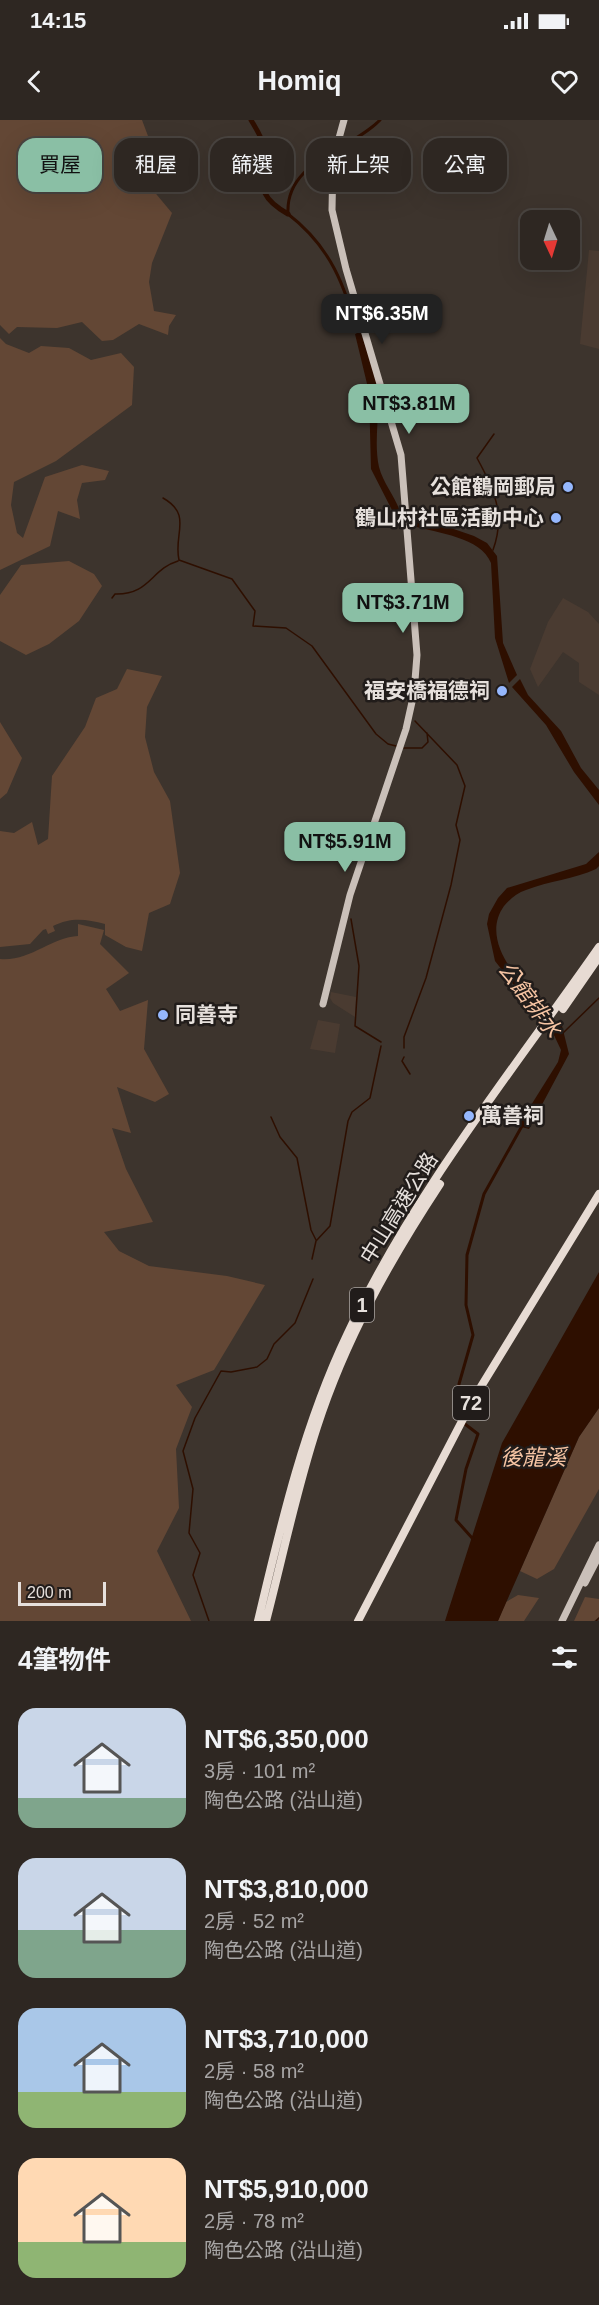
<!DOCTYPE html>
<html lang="zh-TW">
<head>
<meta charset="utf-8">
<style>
	body { margin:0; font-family:Helvetica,"Noto Sans TC",sans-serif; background:#362f2a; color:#f1f3f6; height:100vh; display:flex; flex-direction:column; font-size:22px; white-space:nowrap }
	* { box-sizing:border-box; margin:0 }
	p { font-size:20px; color:#a7a5a5 }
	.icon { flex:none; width:33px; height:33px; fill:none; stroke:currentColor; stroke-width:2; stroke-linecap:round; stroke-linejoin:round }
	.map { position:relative; height:1501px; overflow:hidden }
	.panel { display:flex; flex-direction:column; background:#2e2722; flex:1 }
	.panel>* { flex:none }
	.top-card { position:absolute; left:18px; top:18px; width:564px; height:54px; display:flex; gap:12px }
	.needle { width:39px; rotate:176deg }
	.controls { position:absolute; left:520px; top:90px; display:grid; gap:12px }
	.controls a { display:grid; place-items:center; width:60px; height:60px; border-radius:12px; background:#2e2722; box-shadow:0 6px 24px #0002,0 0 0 2px #494440; font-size:30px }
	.scale { position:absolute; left:18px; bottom:15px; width:88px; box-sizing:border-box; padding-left:6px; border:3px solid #e6e0dc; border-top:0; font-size:16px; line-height:21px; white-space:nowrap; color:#e6e0dc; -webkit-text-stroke:4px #211c1a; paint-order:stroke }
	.price { position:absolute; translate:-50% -51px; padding:0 14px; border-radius:12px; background:#8abfa5; color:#111; font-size:20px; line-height:39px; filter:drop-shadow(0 2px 3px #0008) }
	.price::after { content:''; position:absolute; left:50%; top:36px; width:18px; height:14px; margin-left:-9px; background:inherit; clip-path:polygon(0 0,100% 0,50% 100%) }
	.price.on { background:#222; color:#fff }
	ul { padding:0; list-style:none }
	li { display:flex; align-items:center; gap:18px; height:150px; padding:0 18px }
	li span { display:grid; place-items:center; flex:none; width:168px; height:120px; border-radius:18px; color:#555 }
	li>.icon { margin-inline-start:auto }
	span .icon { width:72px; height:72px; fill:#fffc; stroke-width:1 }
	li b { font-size:26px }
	h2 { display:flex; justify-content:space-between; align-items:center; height:72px; padding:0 18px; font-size:26px }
	.chip { padding:0 21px; border-radius:18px; background:#2e2722; box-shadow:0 6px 24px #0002,0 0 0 2px #494440; font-size:21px; line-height:54px }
	.chip.on { background:#8abfa5; color:#111 }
	.status { display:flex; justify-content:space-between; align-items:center; height:42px; padding:0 30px; background:#2e2722; direction:ltr }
	.status svg { height:16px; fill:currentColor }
	header { display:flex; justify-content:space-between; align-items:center; height:78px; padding:0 18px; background:#2e2722; font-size:27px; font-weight:600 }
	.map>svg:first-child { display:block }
</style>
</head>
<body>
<div class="status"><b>14:15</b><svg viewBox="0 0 49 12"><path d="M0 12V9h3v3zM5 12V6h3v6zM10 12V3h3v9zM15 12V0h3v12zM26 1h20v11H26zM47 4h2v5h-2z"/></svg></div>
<header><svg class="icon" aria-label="back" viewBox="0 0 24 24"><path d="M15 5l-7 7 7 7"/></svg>Homiq<svg class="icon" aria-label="heart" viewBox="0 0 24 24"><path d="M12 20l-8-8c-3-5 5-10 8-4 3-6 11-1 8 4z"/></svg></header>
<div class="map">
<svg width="599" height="1501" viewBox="0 0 599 1501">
	<rect width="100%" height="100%" fill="#3d342d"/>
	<path fill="#4a3b31" d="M589 130 599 131V229L580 224Z
		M563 478 588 492 599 504V575L579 562V543L563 532 538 567 530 549 548 502Z
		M331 872 356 877 355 897 333 883 330 878Z
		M318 900 340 904 335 933 310 929Z"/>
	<path fill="#634735" d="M0 0H142L148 16 169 24 143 32 132 30 124 55 137 51 172 93 152 143 149 162 154 191 176 195 169 206 168 215 139 204 113 220 102 221 82 202 57 208 17 207 9 214 0 205Z
		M0 218 6 224 29 233 41 226 69 228 91 240 121 233 134 247 132 285 56 341 14 362 11 385 17 413 23 418 45 357 82 345 109 351 105 360 82 363 77 380 80 399 58 391 50 426 0 450Z
		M69 441 94 454 102 466 79 501 49 524 26 535 0 521V475L21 445Z
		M127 549 162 556 147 587 145 617 154 652 170 681 180 753 170 784 149 793 142 831 126 827 105 815V804C86 799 71 797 53 806L55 811 48 814 46 809 43 810 30 824 0 827V711L14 713 32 702 38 725 48 719 52 656 85 607 96 578 117 569Z
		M0 602 22 638 7 673 0 679Z
		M78 804 104 810 100 824 129 853 106 869 120 891 148 880 144 929 169 974 155 982 117 967 131 1013 112 1008 126 1049 153 1102 104 1112 119 1131 149 1146 227 1156 265 1165 214 1250 176 1265 192 1287 176 1329 179 1388 157 1431 191 1501H0V839C29 842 52 817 78 816Z
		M599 1288V1369L554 1449 537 1459 520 1451 579 1317Z
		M518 1475 539 1478 524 1501H498L506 1482Z
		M585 1477 599 1479V1497L594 1501H574Z"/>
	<path fill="#2e0f00" d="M361 213C367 233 378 256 378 277 379 300 374 324 379 347 384 367 401 382 402 402L393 392 371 349 369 272 355 214Z
		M413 395 474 416 487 423 497 436 503 523 517 555 509 563 495 518 491 443C481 417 437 413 413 406Z
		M520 559 528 575 561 611 581 648 599 670V685L574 652 546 605 512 567Z
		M599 732V746L596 749C574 759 549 761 526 770 517 773 510 779 504 786 478 823 524 866 547 892L541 899 495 841 487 804 489 794 498 778 507 768 586 744Z
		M561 902 569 934 529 1009 518 1006 558 942 561 930 553 913Z
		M599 1152V1288L579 1317 498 1501H445L502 1323Z"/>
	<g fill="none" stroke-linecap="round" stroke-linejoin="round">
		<path stroke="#2e0f00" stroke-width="1.5" d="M163 378C193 395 173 414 179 440L232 459 255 491 253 506 286 508 312 526 376 614 388 624 396 626
			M493 430C506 395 494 369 477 338L494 314
			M112 478 115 474C150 475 151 449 178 441
			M404 628H422L428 622 427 613
			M351 799 359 846 355 906 381 922
			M563 913 599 878
			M404 928V917L426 858 451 765 460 720 456 705 465 666 457 645 415 601
			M404 937 402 941 410 954
			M271 997 280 1017 297 1038 311 1110 316 1120
			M312 1139 316 1121 330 1106 348 1001 352 992 370 978 381 926
			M209 1501 193 1455 200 1433 189 1413 193 1369 183 1331 195 1298 221 1251 231 1252 257 1247 267 1239 274 1224 295 1203 313 1159
			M596 1501 599 1498"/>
		<path stroke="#2e0f00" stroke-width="3" d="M359 217C345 166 331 127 288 94 285 41 350 31 380 0
			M549 899 558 910
			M473 1419 456 1400 466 1349 478 1314 457 1298 459 1264 473 1215 466 1185 467 1135 484 1074 522 1006"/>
		<path stroke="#2e0f00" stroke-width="5" d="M251 0C255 7 262 17 263 25 270 60 248 71 288 94"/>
		<path stroke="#cac0b9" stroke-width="7" d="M323 884 350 775 406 609 414 573 417 535 401 335 346 149 332 90 333 40 344 0
			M585 1463 599 1436
			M562 1501 599 1425"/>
		<path stroke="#e7dbd3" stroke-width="8" d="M563 889 599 837
			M258 1501C281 1404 304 1305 347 1215 412 1075 511 953 599 827
			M266 1501C283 1436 296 1371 317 1307 345 1220 390 1140 440 1064
			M358 1501 474 1278 599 1074"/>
	</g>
	<g fill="#95b7fd" stroke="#211c1a" stroke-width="2">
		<circle cx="568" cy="367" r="6"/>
		<circle cx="556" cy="398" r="6"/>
		<circle cx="502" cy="571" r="6"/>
		<circle cx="163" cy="895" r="6"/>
		<circle cx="469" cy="996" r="6"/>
	</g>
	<g text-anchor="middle" stroke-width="5" stroke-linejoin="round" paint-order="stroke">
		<g fill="#211c1a" stroke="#aba5a2" stroke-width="1.5">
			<rect x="350" y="1168" width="24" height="34" rx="4.5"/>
			<rect x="453" y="1266" width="36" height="34" rx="4.5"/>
		</g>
		<g font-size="20" font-weight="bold" fill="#e6e0dc">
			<text x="362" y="1192">1</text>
			<text x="471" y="1290">72</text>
		</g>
		<g font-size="21" font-weight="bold" fill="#e6e0dc" stroke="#211c1a" text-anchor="end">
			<text x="556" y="374">公館鶴岡郵局</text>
			<text x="544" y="405">鶴山村社區活動中心</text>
			<text x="490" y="578">福安橋福德祠</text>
			<text x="175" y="902" text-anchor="start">同善寺</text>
			<text x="481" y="1003" text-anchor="start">萬善祠</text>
		</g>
		<g font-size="21" fill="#e6e0dc" stroke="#211c1a">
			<text transform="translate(399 1088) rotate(-58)" y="7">中山高速公路</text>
		</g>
		<g font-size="22" font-style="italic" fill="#f6c4a3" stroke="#211c1a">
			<text transform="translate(530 879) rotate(53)" y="8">公館排水</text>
			<text x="533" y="1345">後龍溪</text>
		</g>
	</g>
</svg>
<div class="controls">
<a><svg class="needle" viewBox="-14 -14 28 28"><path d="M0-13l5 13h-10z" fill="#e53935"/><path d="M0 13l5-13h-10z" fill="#a7a5a5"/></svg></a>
</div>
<div class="scale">200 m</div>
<b class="price on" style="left:382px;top:225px">NT$6.35M</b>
<b class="price" style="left:409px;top:315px">NT$3.81M</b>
<b class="price" style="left:403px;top:514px">NT$3.71M</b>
<b class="price" style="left:345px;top:753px">NT$5.91M</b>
<div class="top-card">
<a class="chip on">買屋</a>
<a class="chip">租屋</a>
<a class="chip">篩選</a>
<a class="chip">新上架</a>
<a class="chip">公寓</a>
</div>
</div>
<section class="panel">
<h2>4筆物件<svg class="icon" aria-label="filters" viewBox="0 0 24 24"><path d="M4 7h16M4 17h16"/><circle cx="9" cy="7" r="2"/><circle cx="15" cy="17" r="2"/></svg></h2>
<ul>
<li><span style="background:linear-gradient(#c9d6e8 75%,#7fa58c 0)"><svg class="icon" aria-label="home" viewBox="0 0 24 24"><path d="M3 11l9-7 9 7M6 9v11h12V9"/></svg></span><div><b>NT$6,350,000</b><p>3房 · 101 m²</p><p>陶色公路 (沿山道)</p></div></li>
<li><span style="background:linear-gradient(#c9d6e8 60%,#7fa58c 0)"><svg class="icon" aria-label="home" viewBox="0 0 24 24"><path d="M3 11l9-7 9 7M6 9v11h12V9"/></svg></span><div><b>NT$3,810,000</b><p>2房 · 52 m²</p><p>陶色公路 (沿山道)</p></div></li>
<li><span style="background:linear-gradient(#a9c7e8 70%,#8fb573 0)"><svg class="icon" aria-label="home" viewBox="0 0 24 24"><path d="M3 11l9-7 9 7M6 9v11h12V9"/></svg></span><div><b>NT$3,710,000</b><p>2房 · 58 m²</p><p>陶色公路 (沿山道)</p></div></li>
<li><span style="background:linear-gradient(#ffd9b3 70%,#8fb573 0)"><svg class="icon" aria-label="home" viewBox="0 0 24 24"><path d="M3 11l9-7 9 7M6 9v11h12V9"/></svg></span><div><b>NT$5,910,000</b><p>2房 · 78 m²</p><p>陶色公路 (沿山道)</p></div></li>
</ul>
</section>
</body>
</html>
